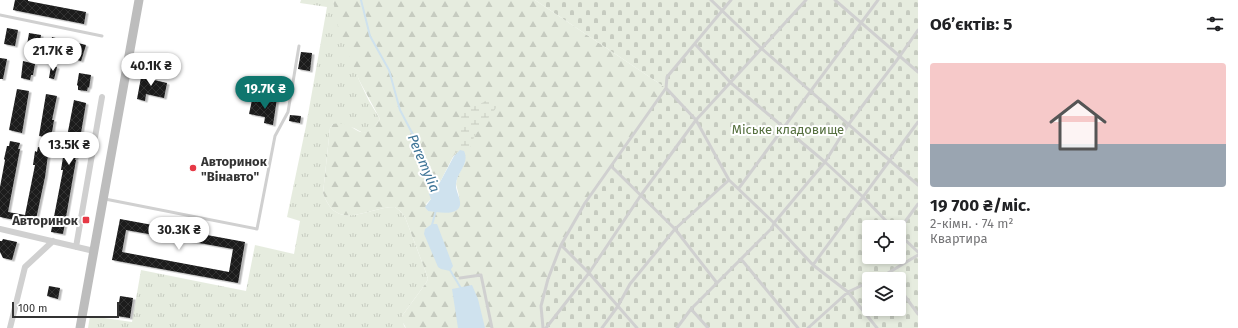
<!DOCTYPE html>
<html lang="uk">
<head>
<meta charset="utf-8">
<style>
	body { margin:0; font-family:"Fira Sans",sans-serif; background:#f6f6f6; color:#202124; height:100vh; display:flex; flex-direction:column; font-size:15px; white-space:nowrap }
	* { box-sizing:border-box; margin:0 }
	p { font-size:13px; color:#757577 }
	.icon { flex:none; width:22px; height:22px; fill:none; stroke:currentColor; stroke-width:2; stroke-linecap:round; stroke-linejoin:round }
	.map { position:relative; flex:1; overflow:hidden }
	.drawer { display:flex; flex-direction:column; background:#fff; width:320px }
	.drawer>* { flex:none }
	.tools { position:absolute; left:862px; top:220px; display:grid; gap:8px }
	.tools a { display:grid; place-items:center; width:44px; height:44px; border-radius:4px; background:#fff; box-shadow:0 2px 6px #0003; font-size:20px }
	.scale { position:absolute; left:12px; bottom:10px; width:107px; box-sizing:border-box; padding-left:4px; border:2px solid #333; border-top:0; font-size:11px; line-height:14px; white-space:nowrap; color:#333; -webkit-text-stroke:3px #fff; paint-order:stroke }
	.price { position:absolute; translate:-50% -34px; padding:0 9px; border-radius:14px; background:#fff; color:#222; font-size:13px; line-height:26px; filter:drop-shadow(0 1px 2px #0008) }
	.price::after { content:''; position:absolute; left:50%; top:24px; width:12px; height:9px; margin-left:-6px; background:inherit; clip-path:polygon(0 0,100% 0,50% 100%) }
	.price.active { background:#0f766e; color:#fff }
	ul { padding:0; list-style:none }
	li { display:grid; align-content:center; gap:8px; height:212px; padding:0 12px }
	li+li { border-top:1px solid #e0e0e0 }
	li span { display:grid; place-items:center; height:124px; border-radius:4px; color:#555 }
	li>.icon { margin-inline-start:auto }
	span .icon { width:72px; height:72px; fill:#fffc; stroke-width:1 }
	li b { font-size:17px }
	h2 { display:flex; justify-content:space-between; align-items:center; height:48px; padding:0 12px; font-size:17px }
	main { display:flex; flex:1; min-height:0 }
	.map>svg:first-child { display:block }
</style>
</head>
<body>
<main>
<div class="map">
<svg width="918" height="328" viewBox="0 0 918 328">
	<defs>
		<pattern id="grass-tufts" width="24" height="20" patternUnits="userSpaceOnUse"><rect width="24" height="20" fill="#e6ecdf"/><path d="M3 7l-1-3M5 7V3M7 7l1-3M15 17l-1-3M17 17v-4M19 17l1-3" fill="none" stroke="#c6cbc0"/></pattern>
		<pattern id="forest-firs" width="22" height="20" patternUnits="userSpaceOnUse"><rect width="22" height="20" fill="#e6ecdf"/><path d="M5 1l3.5 6h-7zM16 11l3.5 6h-7z" fill="#c6cbc0"/></pattern>
		<pattern id="wetland-marsh" width="20" height="14" patternUnits="userSpaceOnUse"><rect width="20" height="14" fill="#e6ecdf"/><path d="M1 5h8M5 5V1M11 12h8M15 12V8" fill="none" stroke="#c6cbc0"/></pattern>
		<pattern id="cemetery-stones" width="16" height="16" patternUnits="userSpaceOnUse"><rect width="16" height="16" fill="#e6ecdf"/><path d="M2 7V4a2 2 0 0 1 4 0v3zM10 15v-3a2 2 0 0 1 4 0v3z" fill="#c6cbc0"/></pattern>
		<pattern id="building-cross-hatch" width="8" height="8" patternUnits="userSpaceOnUse"><rect width="8" height="8" fill="#1a1a1a"/><path d="M0 0l8 8M0 8l8-8" fill="none" stroke="#333"/></pattern>
		<filter id="shadow"><feDropShadow dx="2.5" dy="1.5" stdDeviation="0" flood-color="#0004"/></filter>
	</defs>
	<rect width="100%" height="100%" fill="#fff"/>
	<path fill="url(#grass-tufts)" d="M301 0H333L359 80 369 101 380 119 373 128 367 132 363 133 354 128 333 124 330 128 323 193C337 233 366 207 395 207L400 211 405 217 425 270 428 279 426 283 402 316 404 326 406 328H88L90 316 132 322 141 270 246 291 255 245 294 254 300 221 287 217 306 126 327 7 300 3Z"/>
	<path fill="url(#forest-firs)" fill-rule="evenodd" d="M333 0H535L666 88 543 328H406L402 321V316L426 283 428 279 425 270 405 217 400 211 395 207C366 207 337 233 323 193L330 128 333 124C357 118 358 149 380 119L359 80 338 27ZM454 155 465 162 457 178 456 184 459 196V207L455 211H428L426 204 431 199V189L439 184Z"/>
	<path fill="url(#wetland-marsh)" d="M496 97 499 99 500 103 475 135 466 156 465 153 458 151 454 156C456 149 459 143 460 137 462 127 458 117 465 108 480 107 483 100 496 97Z"/>
	<path fill="url(#cemetery-stones)" fill-rule="evenodd" d="M535 0H918V328H543L541 306 548 279 561 245 585 203 666 88ZM869 227H899V257H869ZM869 279H899V309H869Z"/>
	<path fill="#cfe2ee" d="M460 150 464 151C470 164 457 172 456 184 455 192 465 204 457 210 450 215 436 212 428 211L425 207 431 199 429 194V191L439 184 454 156Z
		M432 224H437L453 266 450 271 441 269 438 267 424 234 425 229Z
		M472 285 478 299 485 328H458L452 289Z"/>
	<g fill="none" stroke-linecap="round" stroke-linejoin="round">
		<path stroke="#cfe2ee" stroke-width="2" d="M361 0 370 36 389 70 400 110 420 148 437 189
			M432 225 436 210
			M450 270 462 290"/>
	</g>
	<path fill="url(#building-cross-hatch)" fill-rule="evenodd" filter="url(#shadow)" d="M15 0H28V1L86 12 84 24 13 10Z
		M7 28 18 30 15 46 4 44Z
		M29 33 41 35 39 46H36L34 52 26 51Z
		M52 37 63 40 60 56 49 54Z
		M74 42 86 45 81 61 70 58Z
		M301 52 312 53 310 71 298 69Z
		M0 58 7 59 3 79H0Z
		M23 61 35 64 33 75H31L30 80 21 78Z
		M51 66 57 67 54 79 49 78Z
		M142 72 151 74 150 79 167 83 164 98 146 94 145 101 137 99Z
		M79 73 91 75 89 88 88 87 87 91 78 90V86L77 85Z
		M17 89 29 91 22 133 9 130Z
		M46 94 57 96 52 120H54L51 138 39 136Z
		M271 97 277 98 273 125 264 123 265 117 249 114 252 100 269 103Z
		M74 100 86 103 79 145 75 160H76L63 234 51 232 63 170H61L63 157H65L68 143 66 142Z
		M290 115 301 116 300 123 289 121Z
		M10 141 20 143 18 149H20L8 212 25 215 35 165H33L35 151 37 152 38 147 48 149 46 155H48L45 177 35 224 0 217V187L5 160 4 159 7 146H9Z
		M120 219 245 242 238 283 112 260ZM126 230 233 249 229 272 122 252Z
		M3 239 17 242 12 260 3 258 0 252V241H2Z
		M49 286 60 288 58 299 47 296Z
		M120 296 133 298 130 318 117 316Z"/>
	<g fill="none" stroke-linecap="round" stroke-linejoin="round">
		<path stroke="#d0d0d0" stroke-width="3" d="M711 0 761 48 918 185
			M731 0 667 77 666 88 696 120 729 180 774 223 813 265 848 292 877 328
			M835 0 918 72
			M0 15 102 36
			M695 44 731 83 825 162 863 197 892 227
			M611 166 675 229 717 283
			M739 188 878 0
			M105 199 257 229 275 136 288 112 299 46
			M899 230 918 204
			M899 234 918 252
			M561 245 589 273 637 328
			M741 259 798 328
			M813 265 918 122
			M888 273 892 279
			M460 278 481 275 492 328
			M875 279 888 273 918 255
			M899 288 918 314
			M691 309 708 328
			M543 328 541 306 548 279 561 245 585 203 666 88
			M546 328 589 273 641 195 696 120 806 0
			M602 328 618 306 630 284 675 229 729 180
			M677 328 691 309 772 228 774 223 825 162 848 125 900 56 918 30
			M808 328 848 292 869 282"/>
		<path stroke="#d0d0d0" stroke-width="6" d="M0 229 94 251
			M76 247 102 97
			M10 328 25 267 53 241"/>
		<path stroke="#bdbdbd" stroke-width="9" d="M80 328 139 0"/>
	</g>
	<g fill="#e63946" stroke="#fff" stroke-width="1.5">
		<circle cx="193" cy="168" r="4"/>
		<rect x="82" y="216" width="8" height="8" rx="2"/>
	</g>
	<g text-anchor="middle" stroke-width="4" stroke-linejoin="round" paint-order="stroke">
		<g font-size="13" fill="#56703f" stroke="#fff">
			<text x="788" y="134">Міське кладовище</text>
		</g>
		<g font-size="13" font-weight="bold" fill="#333" stroke="#fff" text-anchor="start">
			<text x="201" y="166">Авторинок<tspan x="201" dy="15">"Вінавто"</tspan></text>
			<text x="78" y="225" text-anchor="end">Авторинок</text>
		</g>
		<g font-size="14" font-style="italic" fill="#3f7597" stroke="#fff">
			<text transform="translate(424 163) rotate(67)" y="5">Peremylia</text>
		</g>
	</g>
</svg>
<div class="tools">
<a><svg class="icon" aria-label="locate" viewBox="0 0 24 24"><circle cx="12" cy="12" r="6"/><path d="M12 2v4M12 18v4M2 12h4M18 12h4"/></svg></a>
<a><svg class="icon" aria-label="layers" viewBox="0 0 24 24"><path d="M12 4l9 5-9 5-9-5zM3 14l9 5 9-5"/></svg></a>
</div>
<div class="scale">100 m</div>
<b class="price" style="left:53px;top:72px">21.7K ₴</b>
<b class="price" style="left:151px;top:87px">40.1K ₴</b>
<b class="price active" style="left:265px;top:110px">19.7K ₴</b>
<b class="price" style="left:69px;top:166px">13.5K ₴</b>
<b class="price" style="left:179px;top:251px">30.3K ₴</b>
</div>
<section class="drawer">
<h2>Об’єктів: 5<svg class="icon" aria-label="filters" viewBox="0 0 24 24"><path d="M4 7h16M4 17h16"/><circle cx="9" cy="7" r="2"/><circle cx="15" cy="17" r="2"/></svg></h2>
<ul>
<li><span style="background:linear-gradient(#f6c9c9 65%,#9aa5b1 0)"><svg class="icon" aria-label="home" viewBox="0 0 24 24"><path d="M3 11l9-7 9 7M6 9v11h12V9"/></svg></span><div><b>19 700 ₴/міс.</b><p>2-кімн. · 74 m²</p><p>Квартира</p></div></li>
</ul>
</section>
</main>
</body>
</html>
